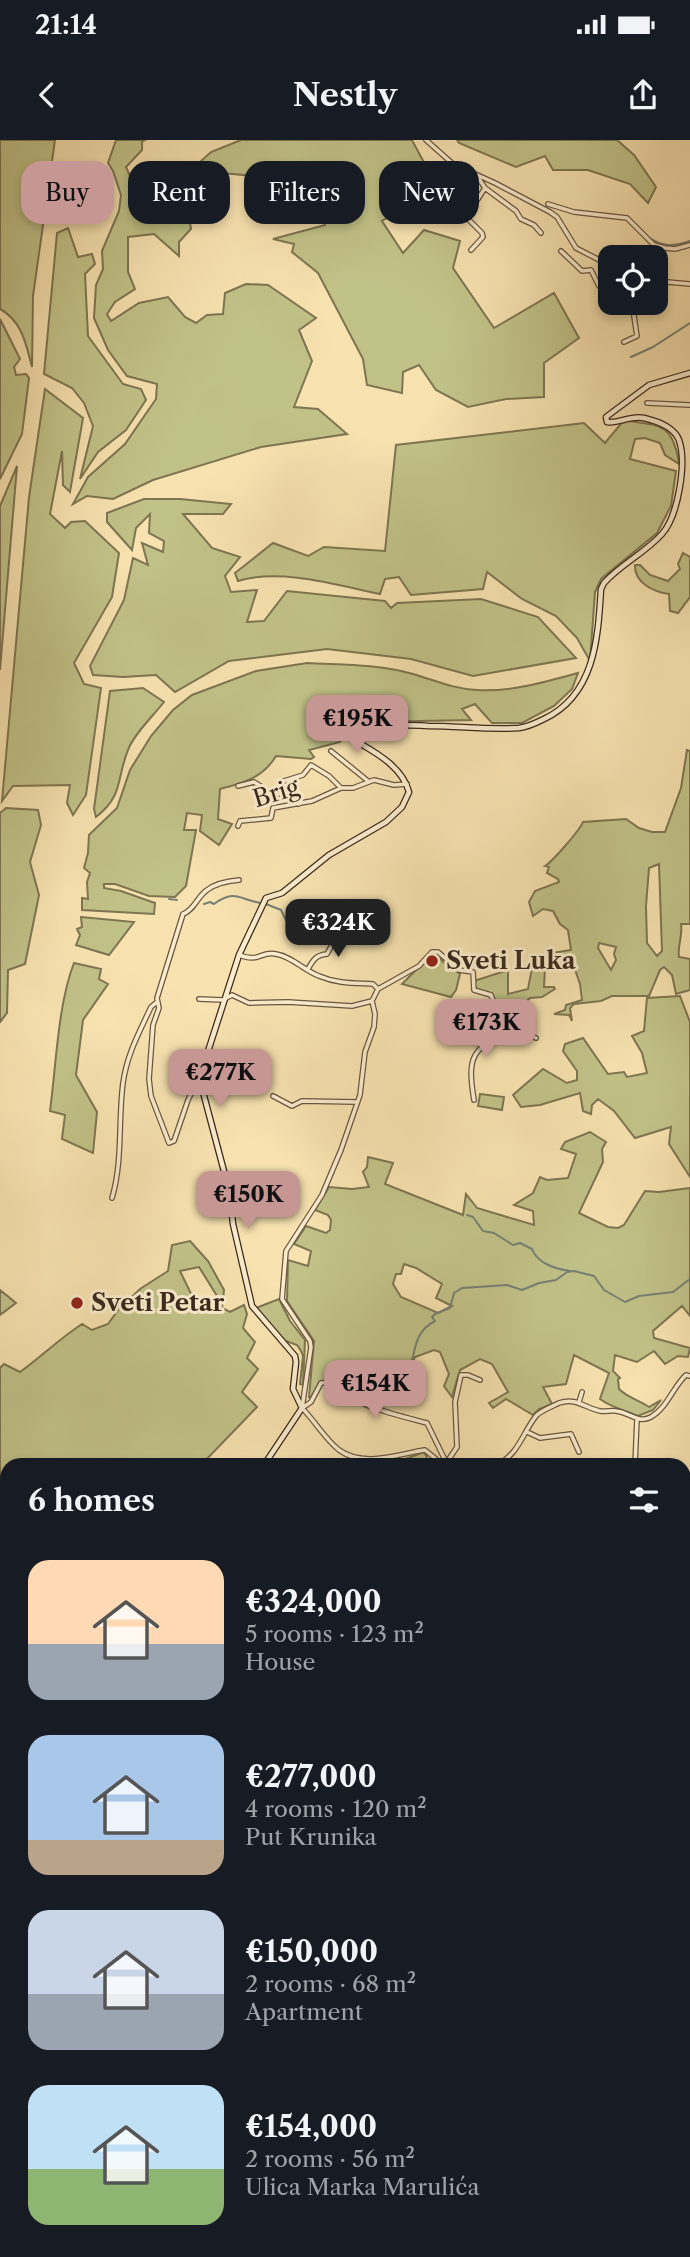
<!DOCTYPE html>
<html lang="en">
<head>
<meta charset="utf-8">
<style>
	body { margin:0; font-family:"Libre Caslon Text",serif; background:#20242c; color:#f1f3f6; height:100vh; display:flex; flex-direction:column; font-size:26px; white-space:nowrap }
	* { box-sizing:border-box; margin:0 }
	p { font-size:23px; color:#9ea1a6 }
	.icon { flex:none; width:38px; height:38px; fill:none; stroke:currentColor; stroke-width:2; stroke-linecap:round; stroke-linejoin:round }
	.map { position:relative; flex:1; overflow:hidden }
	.sheet { position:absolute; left:0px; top:1318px; width:691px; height:800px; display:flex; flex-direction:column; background:#171b24; border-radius:21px 21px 0 0; box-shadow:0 4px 10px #0003 }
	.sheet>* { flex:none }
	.banner { position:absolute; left:21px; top:21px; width:649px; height:63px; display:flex; gap:14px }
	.buttons { position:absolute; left:598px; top:105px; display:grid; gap:14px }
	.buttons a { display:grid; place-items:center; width:70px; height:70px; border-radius:14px; background:#171b24; box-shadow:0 4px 10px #0003; font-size:35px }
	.price { position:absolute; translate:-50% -60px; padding:0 16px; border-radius:14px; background:#c59692; color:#111; font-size:23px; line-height:46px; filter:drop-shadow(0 2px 4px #0008) }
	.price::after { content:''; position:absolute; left:50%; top:42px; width:21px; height:16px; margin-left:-10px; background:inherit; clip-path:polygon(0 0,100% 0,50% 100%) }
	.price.current { background:#222; color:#fff }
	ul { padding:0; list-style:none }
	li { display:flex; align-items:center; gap:21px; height:175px; padding:0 28px }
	li span { display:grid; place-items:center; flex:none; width:196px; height:140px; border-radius:21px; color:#555 }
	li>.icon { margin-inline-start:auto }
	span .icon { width:84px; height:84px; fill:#fffc; stroke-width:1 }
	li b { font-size:30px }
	h2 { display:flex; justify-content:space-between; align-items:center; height:84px; padding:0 28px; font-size:30px }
	.pill { padding:0 24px; border-radius:21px; background:#171b24; box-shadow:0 4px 10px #0003; font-size:24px; line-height:63px }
	.pill.current { background:#c59692; color:#111 }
	.status { display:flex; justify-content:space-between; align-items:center; height:49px; padding:0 35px; background:#171b24; direction:ltr }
	.status svg { height:19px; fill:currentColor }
	header { display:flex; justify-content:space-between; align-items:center; height:91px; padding:0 28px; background:#171b24; font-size:32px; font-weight:700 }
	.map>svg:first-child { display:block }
</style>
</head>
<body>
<div class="status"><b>21:14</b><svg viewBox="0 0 49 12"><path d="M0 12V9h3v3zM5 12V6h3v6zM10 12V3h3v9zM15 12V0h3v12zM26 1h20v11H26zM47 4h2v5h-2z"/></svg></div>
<header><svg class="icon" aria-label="back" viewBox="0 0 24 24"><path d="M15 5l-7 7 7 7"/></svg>Nestly<svg class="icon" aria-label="share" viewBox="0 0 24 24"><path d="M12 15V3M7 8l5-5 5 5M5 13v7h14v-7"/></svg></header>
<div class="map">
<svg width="690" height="2117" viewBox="0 0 690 2117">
	<rect width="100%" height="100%" fill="#f7e2b0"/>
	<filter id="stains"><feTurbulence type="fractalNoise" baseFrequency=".00286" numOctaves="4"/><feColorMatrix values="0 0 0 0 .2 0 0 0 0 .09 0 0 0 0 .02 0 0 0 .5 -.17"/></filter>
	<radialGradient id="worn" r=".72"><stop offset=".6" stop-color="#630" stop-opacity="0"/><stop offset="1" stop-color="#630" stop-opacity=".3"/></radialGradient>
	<path fill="#c1c288" stroke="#7e7552" stroke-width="2" fill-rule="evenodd" d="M0 0H55L33 156 32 227C26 204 22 181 0 169Z
		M116 0H145L142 2V10L126 27 141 61 161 44 186 61 191 89 179 102V116L154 94 128 97V132L135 149 115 162 107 174 111 181 139 163 168 157 185 177 196 183 207 175 223 174 225 153 246 144 268 145 316 178 299 190 312 221 294 267 318 269 347 294 261 307 153 340 113 359 87 356 73 364 88 337 125 304 156 259 157 244 127 236 108 210 94 178 96 145 103 129 102 111 119 71 121 55 113 31 108 23Z
		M241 0H412L437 47 382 81 403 113 424 90 460 101 453 128 494 188 554 153 579 198 544 223V257L506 259 468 267 436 250 419 225 403 232 402 253 367 245 363 219 318 133 292 112 294 104 273 99 325 85 316 55 263 63 253 36 191 30 211 12Z
		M457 0H617L634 15 656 47 648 63 630 44 588 30H553L545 16 516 27 459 3Z
		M68 88 78 117 92 114 95 124 85 134 88 196 123 244 141 249 146 260 126 290 98 312 80 339 93 286 84 263 72 248 44 234 57 93Z
		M0 179 20 219 14 227 16 235 26 234 29 238 22 294 0 339Z
		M45 249 83 278 70 352 63 345 62 311 50 374 65 388 71 382 85 381 119 413 112 457 74 523 84 544 101 548 86 655 73 675 67 663 70 645 13 646 2 661 29 357Z
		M624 280C661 286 673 283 679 324L665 315 660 303 645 298 635 299 630 319 676 331 671 366 657 393 601 439 595 452 590 521 577 498 556 476 522 459 487 432 483 449 411 455 399 437 385 439 380 454C337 445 280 428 238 441L235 433 273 403 308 416 324 407 385 411 396 305 584 283 605 303Z
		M17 326 0 530V366Z
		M144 359H180L231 364 223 374H183L212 408 240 417 225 436 231 452 257 450 247 482 264 481 287 451 385 461 391 468 397 463 481 459 538 477 576 518 473 536 411 519 327 509 229 521 175 552 156 535 123 537 93 535 90 526 124 460 133 418 148 425 142 403 163 412 164 401 149 393 150 374 136 388 132 410 107 382V373Z
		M683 413 690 417V457L678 473 670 471 669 454C654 452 634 443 635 425H640L650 435 668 441 680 429 678 424Z
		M307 523C340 525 376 524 409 533 432 539 453 549 477 550 512 552 545 542 578 533L572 549 554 566 522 583H492L475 564 462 569 471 580 368 582C358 587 346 592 340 602L309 610 314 617 311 619 276 616C263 638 243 643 220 649L218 679 232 684 219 705 200 691 202 675 187 673 184 690H196L186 746 175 757 149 756 115 744H104V748L121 751 155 763 154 774 82 770V758L88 759 87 742 90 733 84 728 88 713 89 695 117 668 130 630 151 596 173 570 192 555 256 531Z
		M143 548 164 562C154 575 133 595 128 610 116 639 124 655 96 677L94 669 110 551Z
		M687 610 690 611V784H681C683 796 677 807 679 817L690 819V850L676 854 672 835 664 827 660 830 649 856H612L601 861 574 864 570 868 572 881 569 875 554 874 565 870 566 865 582 860 580 844 573 824 552 827 551 813 571 810 568 790 560 784 553 771 543 769 533 776 529 762 535 751 559 742 558 739 547 733 549 727 545 726C552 722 580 690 583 682L626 679 639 688 652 692H665L681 648ZM659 724 662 811 657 816 647 803 646 766 649 728ZM599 803 616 807 614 814 616 820 611 830 598 808Z
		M6 668 38 670 41 685 30 722 39 755 25 824 8 830 7 873 0 882V673Z
		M81 777 134 782 109 815 76 805 80 795 77 789 82 787Z
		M433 813 438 814 442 821 460 834 456 850 451 857 402 844Z
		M74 823 101 829 99 839 108 844 83 880 76 935 97 972 93 1013 62 999 65 975 50 971C56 927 58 863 74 823Z
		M532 828H537L539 831 541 828H545L544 847H554L555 849 542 857 530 858 511 876 506 873 501 874 490 853 475 849 474 841 508 830V854L528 849Z
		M680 856 690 882V1037L669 1004 671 987 635 998 614 971 598 959 592 965 591 974 583 971 580 953 540 965 521 967 513 955 543 929 567 943 577 940V931L563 911 565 904 583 898 608 934 624 932 627 937 647 933 642 913 632 896 644 891 647 858Z
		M480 954 504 957 502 970 478 966Z
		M590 992 606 1002 602 1009 603 1022 579 1073 608 1087 618 1088 624 1085 645 1051 659 1052 690 1048V1176L682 1166 653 1191 654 1198 690 1208 688 1217 678 1216 665 1224 654 1211 637 1222 615 1215 613 1231 620 1238 618 1239 619 1249C628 1258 639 1260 649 1267L661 1260 653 1270 638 1276C625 1270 612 1268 600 1259L609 1233 574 1215 566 1244 543 1247 552 1264 539 1269 533 1275 506 1259 493 1268 489 1263 508 1252 492 1224 480 1219 460 1230 452 1257 444 1246 449 1234 440 1212 434 1210 415 1217 403 1241 382 1264 363 1257 373 1245 358 1231 344 1245 332 1240 321 1242 311 1257H309L314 1201 287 1161 288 1120 308 1126 311 1111 294 1104 306 1086 326 1093 330 1090 331 1080 328 1075 315 1070 329 1047 352 1049 369 1047 363 1032 367 1027 368 1017 393 1023 385 1044 463 1075 466 1054 477 1068 534 1085 533 1071 514 1065 533 1053 540 1037 547 1040 568 1038 576 1014 561 1009 565 1002ZM404 1124 416 1128 442 1144 436 1158 452 1166 438 1173 401 1157 393 1144 396 1134H401Z
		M190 1101 208 1121 224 1150 222 1168 230 1172 244 1165 247 1174 243 1188 255 1202 247 1218 258 1229 242 1252 257 1267 204 1322 198 1325H7V1371H0V1228L4 1224 20 1232C41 1217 59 1199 82 1184L92 1190 108 1184 119 1169 140 1149 168 1131 172 1105ZM199 1127 217 1156 206 1172 195 1162 180 1131Z
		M0 1150 16 1163 0 1175Z
		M279 1159 290 1181 305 1200 303 1245 300 1244 303 1216 301 1211 297 1205 283 1200 256 1168Z
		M424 1312 431 1325H389Z
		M690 1387V1451L686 1454 684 1389Z
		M0 1440 7 1455V1546L0 1542 2 1472Z
		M685 1514H689L690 1518V1623L684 1621Z
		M684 2028 690 2031V2076L684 2078Z
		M296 2110H410L420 2114 419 2117H295Z
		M199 2111V2110L284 2111 283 2117H200Z
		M492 2111H522L525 2117H492L495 2112Z"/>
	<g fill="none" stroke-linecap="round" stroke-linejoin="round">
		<path stroke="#768173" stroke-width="2" d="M648 97C663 107 673 107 690 101
			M631 217 653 207 690 183
			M169 759 177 760
			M204 764 210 762 214 764C235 749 239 759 260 763
			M266 764 281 770 286 780 315 786 332 778 375 780
			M467 1075 473 1077 483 1091 494 1093 513 1105 520 1103 532 1109C537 1123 555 1129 570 1131
			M378 1259H386C392 1255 399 1250 403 1244 418 1222 408 1195 435 1181L432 1177 435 1174 450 1168 454 1153 462 1148 507 1145 522 1150 539 1143 556 1140 567 1132 574 1131 594 1136 604 1150 625 1162 639 1156 673 1152 690 1139
			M684 1767 690 1772"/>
		<g stroke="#6a5642" stroke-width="6">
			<path id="minor" d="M426 0 453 24 495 43 550 72 557 77 576 108 611 126
				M477 36 485 48 516 71 521 79 534 85 541 93
				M548 64 574 72 627 78 654 105 665 108 675 109 690 105
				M471 110 483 97 482 93 466 77 485 48
				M561 111 582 131 591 130 599 146 611 143
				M656 141 690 144
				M624 202 637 196 632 163
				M647 263 690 265
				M331 611 368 641
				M238 646 254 642 262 647 271 656 289 651
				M299 664 296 653 289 651 281 642 303 635 311 625 329 636 341 648
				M238 686 240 681 271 678 273 668 312 661 341 648H353L374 640 394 645 407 644
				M239 815C260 823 260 811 276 814 293 817 303 830 319 836 338 844 354 843 373 844L378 849
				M308 829C313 820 316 815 327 814L338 794 359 795
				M199 859 223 860 232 855 249 863 288 862 352 866 372 861 375 874 374 887 365 912 360 955 341 1010 322 1055 286 1111 282 1159 310 1201 311 1207 302 1268
				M372 861 378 849 419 826 432 812H438L459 830 473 832 474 850 491 855C499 879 514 888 536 898
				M202 931 188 960 174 1001 169 1003 151 956 149 939 153 885 159 868 157 858 183 774C194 770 197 757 207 750 216 743 228 741 239 740
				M273 956 292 966 302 961 356 962
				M474 960C466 912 474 910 513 887
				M112 1058C123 1021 118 981 123 943 127 914 139 893 151 867L157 862
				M579 1262 582 1252
				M302 1268 311 1262 321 1243C343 1240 351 1259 369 1266 387 1273 408 1278 427 1283L446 1322
				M302 1268C315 1281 325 1299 339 1310 364 1328 398 1314 425 1310L436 1319 438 1325
				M527 1292 540 1298 571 1294 579 1312
				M445 1325 457 1307 455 1262 461 1235H468L480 1240
				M496 1325C518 1316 523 1292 536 1276 540 1271 553 1266 559 1263 576 1257 585 1268 600 1271 605 1272 611 1270 616 1271 629 1272 638 1284 651 1277 667 1268 673 1247 686 1235L690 1236
				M635 1325 637 1279
				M684 1623 690 1624
				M687 1739 690 1738
				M684 1879 690 1871
				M684 1888 690 1896
				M564 2110 569 2117
				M463 2117 466 2110"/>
		</g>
		<g stroke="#6a5642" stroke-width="7">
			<path id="tertiary" d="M0 1764 3 1758 7 1760
				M193 2110 194 2117"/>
		</g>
		<g stroke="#3b281d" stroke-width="7">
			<path id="secondary" d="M264 1325 302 1268 293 1249 296 1222 295 1216 252 1166 233 1084 230 1054 203 952 202 930 239 815 266 758 282 753 329 715 386 682 402 667 409 652C403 629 380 615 361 604L358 601 359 593C379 582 405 585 428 586 458 586 489 590 519 588 528 587 536 583 544 579 595 555 598 498 601 449L604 443C621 424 645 413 662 394 678 376 687 323 679 300 674 287 657 281 644 278 630 275 619 284 607 282L606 277 649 245 690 233
				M684 1908 690 1917"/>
		</g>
		<g stroke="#3b281d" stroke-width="9">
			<path id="trunk" d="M0 1383 7 1382
				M0 1391H7
				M684 1628 690 1631
				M684 1639 690 1640"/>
		</g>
		<use href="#minor" stroke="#faeccc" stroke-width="3.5"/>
		<use href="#tertiary" stroke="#faeccc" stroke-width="4.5"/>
		<use href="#secondary" stroke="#faeccc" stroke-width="4.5"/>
		<use href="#trunk" stroke="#f7e2b0" stroke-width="6"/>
	</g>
	<g fill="#8f2418" stroke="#faeccc" stroke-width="2.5">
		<circle cx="432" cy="821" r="7"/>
		<circle cx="77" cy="1163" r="7"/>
	</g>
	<g text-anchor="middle" stroke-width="6" stroke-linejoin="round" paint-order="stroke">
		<g font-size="24" fill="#3b281d" stroke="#faeccc">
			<text transform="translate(276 653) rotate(-17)" y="8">Brig</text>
		</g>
		<g font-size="24" font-weight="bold" fill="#3b281d" stroke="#faeccc" text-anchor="start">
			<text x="446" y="829">Sveti Luka</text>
			<text x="91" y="1171">Sveti Petar</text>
		</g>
	</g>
	<rect width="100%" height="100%" filter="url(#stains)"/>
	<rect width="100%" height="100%" fill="url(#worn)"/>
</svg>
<div class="buttons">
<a><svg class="icon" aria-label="locate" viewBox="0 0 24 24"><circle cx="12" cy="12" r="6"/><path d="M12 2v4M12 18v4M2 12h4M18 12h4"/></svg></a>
</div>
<b class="price" style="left:357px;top:615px">€195K</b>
<b class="price current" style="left:338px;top:819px">€324K</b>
<b class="price" style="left:486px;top:919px">€173K</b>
<b class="price" style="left:220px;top:969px">€277K</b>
<b class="price" style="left:248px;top:1091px">€150K</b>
<b class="price" style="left:375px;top:1280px">€154K</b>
<div class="banner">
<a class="pill current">Buy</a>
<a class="pill">Rent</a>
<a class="pill">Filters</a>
<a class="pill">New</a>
</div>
<section class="sheet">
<h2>6 homes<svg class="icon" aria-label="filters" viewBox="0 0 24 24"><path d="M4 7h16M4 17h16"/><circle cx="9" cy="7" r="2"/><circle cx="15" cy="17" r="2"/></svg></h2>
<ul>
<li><span style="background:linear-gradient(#ffd9b3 60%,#9aa5b1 0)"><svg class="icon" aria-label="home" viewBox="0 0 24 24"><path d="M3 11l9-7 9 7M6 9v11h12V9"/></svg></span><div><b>€324,000</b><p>5 rooms · 123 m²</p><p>House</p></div></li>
<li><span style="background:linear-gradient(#a9c7e8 75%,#b9a48a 0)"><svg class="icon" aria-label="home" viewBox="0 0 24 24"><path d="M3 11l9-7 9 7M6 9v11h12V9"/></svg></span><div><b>€277,000</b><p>4 rooms · 120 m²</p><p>Put Krunika</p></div></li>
<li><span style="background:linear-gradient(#c9d6e8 60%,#9aa5b1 0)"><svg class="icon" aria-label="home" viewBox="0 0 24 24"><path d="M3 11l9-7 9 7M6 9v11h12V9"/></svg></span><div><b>€150,000</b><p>2 rooms · 68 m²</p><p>Apartment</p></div></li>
<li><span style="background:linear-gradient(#bfe0f5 60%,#8fb573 0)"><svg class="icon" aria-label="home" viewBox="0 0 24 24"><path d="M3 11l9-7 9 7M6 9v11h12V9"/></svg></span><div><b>€154,000</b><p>2 rooms · 56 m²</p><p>Ulica Marka Marulića</p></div></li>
</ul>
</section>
</div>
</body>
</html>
